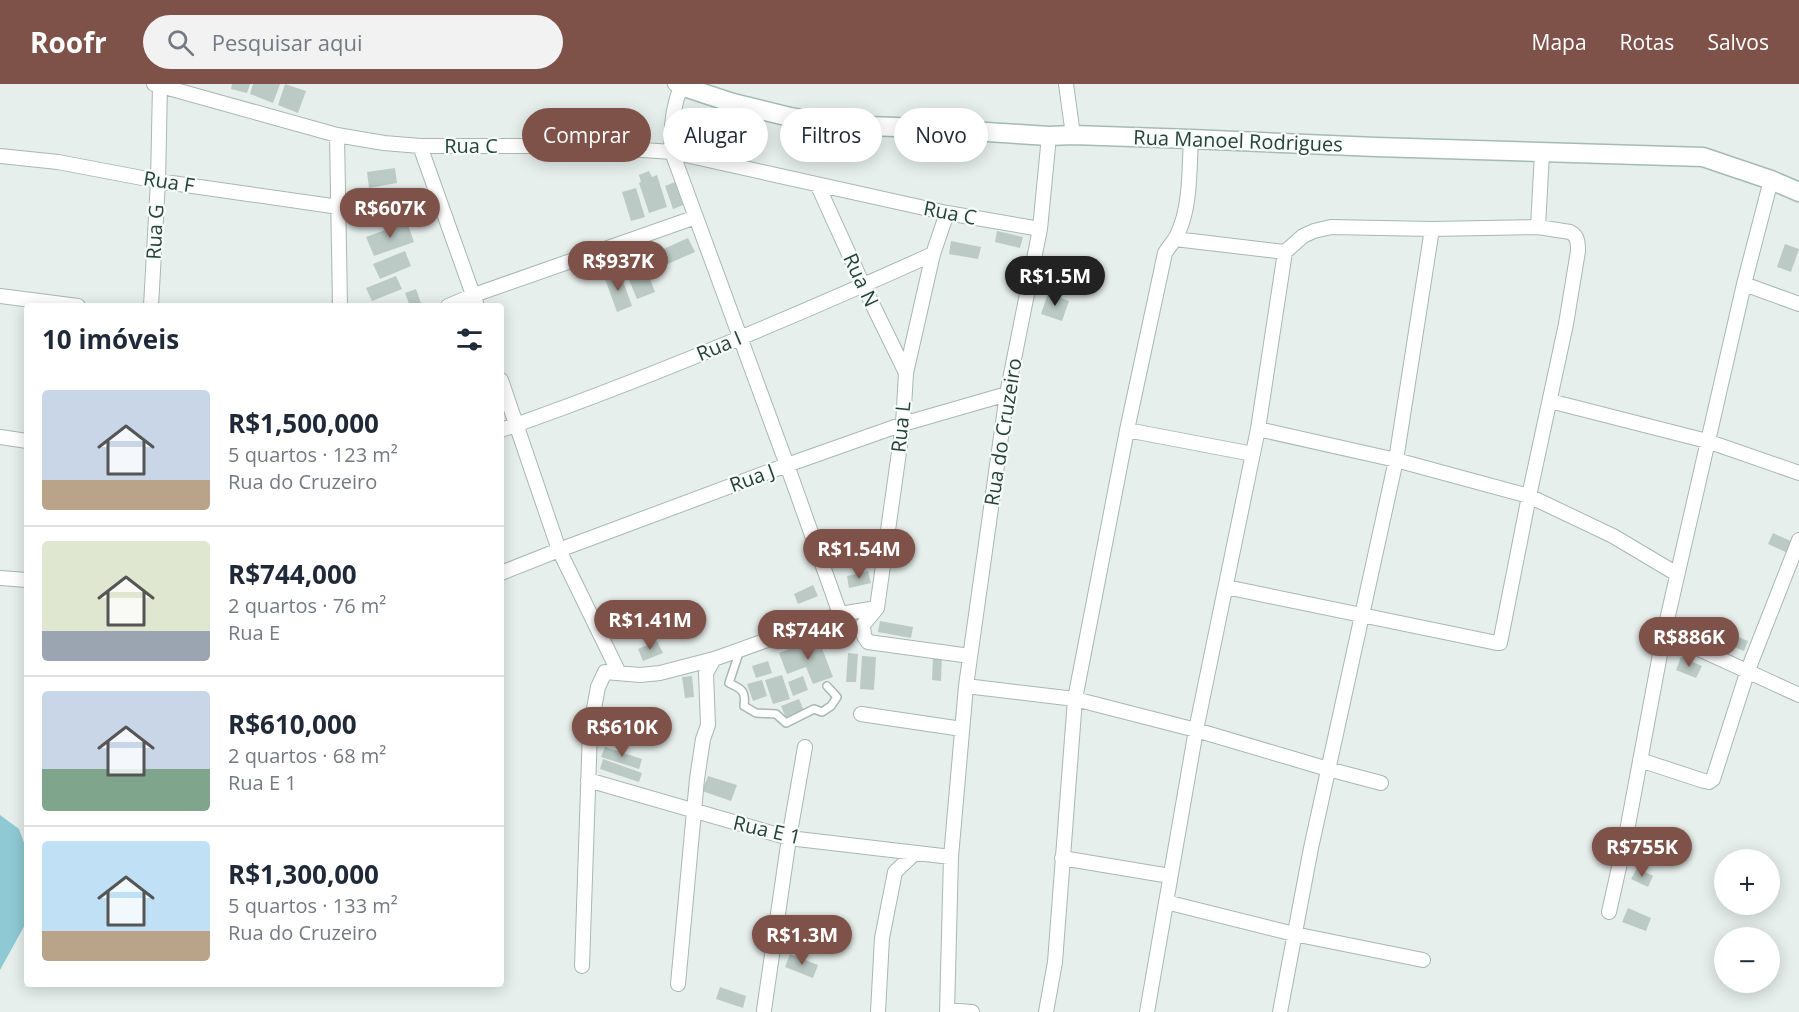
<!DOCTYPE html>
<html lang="pt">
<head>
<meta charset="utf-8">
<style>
	body { margin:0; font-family:"Open Sans",sans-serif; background:#f2f2f3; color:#1f2937; height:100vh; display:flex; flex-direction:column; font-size:22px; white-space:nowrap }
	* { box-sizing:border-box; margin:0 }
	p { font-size:20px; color:#747a83 }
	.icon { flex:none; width:33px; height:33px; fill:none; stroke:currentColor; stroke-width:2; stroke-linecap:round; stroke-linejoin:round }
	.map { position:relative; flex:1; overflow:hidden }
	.drawer { position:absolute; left:24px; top:219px; width:480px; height:684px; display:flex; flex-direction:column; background:#fff; border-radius:6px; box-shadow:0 3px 15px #0003 }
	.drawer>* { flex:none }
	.guide { position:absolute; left:522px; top:24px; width:570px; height:54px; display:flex; gap:12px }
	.controls { position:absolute; left:1714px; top:765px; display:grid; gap:12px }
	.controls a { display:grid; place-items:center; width:66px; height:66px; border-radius:50%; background:#fff; box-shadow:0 3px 15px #0003; font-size:30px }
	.price { position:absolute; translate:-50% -51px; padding:0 14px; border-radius:21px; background:#7f5249; color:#fff; font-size:20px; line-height:39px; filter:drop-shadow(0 2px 3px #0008) }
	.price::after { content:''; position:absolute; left:50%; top:36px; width:18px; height:14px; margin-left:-9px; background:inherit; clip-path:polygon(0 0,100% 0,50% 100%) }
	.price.active { background:#222; color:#fff }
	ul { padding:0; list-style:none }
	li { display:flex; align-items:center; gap:18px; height:150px; padding:0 18px }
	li+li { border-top:2px solid #e0e1e3 }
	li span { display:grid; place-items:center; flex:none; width:168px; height:120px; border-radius:6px; color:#555 }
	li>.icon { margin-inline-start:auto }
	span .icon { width:72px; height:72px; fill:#fffc; stroke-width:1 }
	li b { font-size:26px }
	h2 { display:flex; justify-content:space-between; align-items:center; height:72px; padding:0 18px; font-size:26px }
	.chip { padding:0 21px; border-radius:27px; background:#fff; box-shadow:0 3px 15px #0003; font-size:21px; line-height:54px }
	.chip.active { background:#7f5249; color:#fff }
	header { display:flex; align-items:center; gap:36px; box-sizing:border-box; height:84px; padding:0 30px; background:#7f5249; color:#fff }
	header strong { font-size:28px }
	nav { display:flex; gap:33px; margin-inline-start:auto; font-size:21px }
	.search { width:420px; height:54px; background:#f2f2f3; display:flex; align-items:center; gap:15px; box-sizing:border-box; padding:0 21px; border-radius:33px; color:#747a83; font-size:22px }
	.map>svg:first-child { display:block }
</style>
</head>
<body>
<header>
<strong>Roofr</strong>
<div class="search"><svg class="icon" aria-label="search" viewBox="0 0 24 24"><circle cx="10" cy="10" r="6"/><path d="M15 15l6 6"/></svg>Pesquisar aqui</div>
<nav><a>Mapa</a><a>Rotas</a><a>Salvos</a></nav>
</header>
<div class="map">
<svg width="1799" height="928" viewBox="0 0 1799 928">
	<rect width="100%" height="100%" fill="#e6efeb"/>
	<path fill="#8ec9d4" d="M0 731 19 745 27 767V837L0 886Z"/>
	<path fill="#bbcac4" d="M232 0H250L247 9 231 5Z
		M253 0H280L273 19 250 10Z
		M285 0 306 7 298 29 278 21Z
		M395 84 397 99 369 104 367 88Z
		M649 87 652 93 657 91 667 123 649 129 639 99 641 98 639 91Z
		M675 98 683 121 673 125 665 102Z
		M636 104 645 133 631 137 622 108Z
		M411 105 419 130 387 140 379 115Z
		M407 138 414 158 374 172 366 153Z
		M997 147 1023 153 1020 164 995 158Z
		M688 154 695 168 663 182 657 168Z
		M951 157 981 163 978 175 949 170Z
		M1785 160 1799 165 1791 188 1777 183Z
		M405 167 411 182 380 195 373 180Z
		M643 177 655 208 637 215 624 184Z
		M620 189 632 222 617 228 605 195Z
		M396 192 402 205 372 217 366 204Z
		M416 205 422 222H410L405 209Z
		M1048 209 1069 217 1062 237 1041 230Z
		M1773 449 1795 459 1790 470 1768 460Z
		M868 487 871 499 849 504 847 492Z
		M813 501 818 512 798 520 794 510Z
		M880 537 913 543 911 554 878 548Z
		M1724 547 1748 557 1744 567 1720 557Z
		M818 554 833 593 813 600 806 583 787 590 779 569Z
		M657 557 663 569 643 577 638 565Z
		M848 569 858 570 856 598H846Z
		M933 571H942L941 597 932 596Z
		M862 572 876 573 874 606 860 605Z
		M1681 573 1702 582 1696 594 1676 586Z
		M768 577 772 589 756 594 752 582Z
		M782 591 790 615 773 620 765 596Z
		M692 592 694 613 685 614 682 593Z
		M803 592 808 606 793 612 788 598Z
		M762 596 767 612 753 617 747 600Z
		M799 615 804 627 786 634 781 622Z
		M605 663 642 675 639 685 601 673Z
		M603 675 642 689 639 698 600 685Z
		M708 692 737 701 731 717 702 707Z
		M1637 784 1653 792 1648 803 1631 795Z
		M1628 824 1651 834 1646 847 1622 838Z
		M790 870 818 881 813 894 785 883Z
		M720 903 746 912 743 924 716 915Z"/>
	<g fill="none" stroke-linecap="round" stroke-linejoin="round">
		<g stroke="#a8b8b2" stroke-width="10">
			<path id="lane" d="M740 566 729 599C742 605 746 607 744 622L756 629 776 630 786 639 814 625 822 628 831 622 837 613 827 602"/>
		</g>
		<g stroke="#a8b8b2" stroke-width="16">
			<path id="street" d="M154 0 337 51 384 59 420 62H585L672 68 947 129 1040 145
				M675 0 681 2C673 23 670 45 672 68L787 381 840 530
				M1066 0 1073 51
				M337 51 340 222
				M420 62 477 222
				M0 72 58 78 158 97 339 123
				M818 102 863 201 906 289
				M1538 143 1542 69
				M1175 155 1285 168 1303 152 1314 147 1331 143 1432 145 1538 143 1570 148C1578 152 1578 159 1578 167L1566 240 1529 412 1500 559H1497L1226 503
				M1744 200 1799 220
				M0 212 78 222
				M151 222 158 97 160 2
				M448 222 474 211 696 133
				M501 296 559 466 619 589
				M1550 317 1707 357 1799 389
				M1258 345 1396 376 1529 412 1613 452 1677 490
				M501 346C648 295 791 234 933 170
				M1127 346 1253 370
				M0 353 27 357
				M501 489 559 466 787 381 903 340 1007 310
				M0 494 27 496
				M877 524 903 340 906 289 933 170 947 129
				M877 524 863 541 864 552 868 558 970 572
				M1664 549 1799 611
				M966 602 1075 615 1196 646 1328 685 1381 699
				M861 630 962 645
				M1640 676 1704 697 1709 698 1713 695 1748 586 1799 456
				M588 696 789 754 951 773
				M1062 774 1170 792
				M1166 818 1294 850 1423 876
				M1609 828 1626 752 1664 549 1744 200 1771 96
				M582 882 590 646 598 603 605 588 640 591 660 589 714 575 840 530 877 524
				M678 900 697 695 703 655 708 641 706 589 714 575
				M764 926 789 754 805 663
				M947 926 972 928
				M878 928 882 854 895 788 915 769
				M947 928 951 773 966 602 1007 310 1040 145 1049 52
				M1046 928 1055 878 1075 615 1127 346 1165 169C1169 162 1175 157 1178 149 1191 121 1189 85 1191 55
				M1147 928 1196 646 1258 345 1285 168
				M1280 928 1311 764 1396 376 1432 145"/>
		</g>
		<g stroke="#a4bbb3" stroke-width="21">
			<path id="secondary" d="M680 0 681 2 733 19 790 33 828 39 867 42 925 44 1049 52 1073 51 1191 55 1376 63 1703 73 1771 96 1799 108"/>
		</g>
		<use href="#lane" stroke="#fff" stroke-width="7"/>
		<use href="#street" stroke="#fff" stroke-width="14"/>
		<use href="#secondary" stroke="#fff" stroke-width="18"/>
	</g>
	<g text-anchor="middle" stroke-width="4.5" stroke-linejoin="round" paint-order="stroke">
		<g font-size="20" fill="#24423a" stroke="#f7fbf9">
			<text transform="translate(1238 57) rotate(2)" y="7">Rua Manoel Rodrigues</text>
			<text x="471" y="69">Rua C</text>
			<text transform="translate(169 98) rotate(9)" y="7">Rua F</text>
			<text transform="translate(950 129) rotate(11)" y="7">Rua C</text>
			<text transform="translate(155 148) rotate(-87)" y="7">Rua G</text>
			<text transform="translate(861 196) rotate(65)" y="7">Rua N</text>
			<text transform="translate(719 262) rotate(-23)" y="7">Rua I</text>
			<text transform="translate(901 343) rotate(-84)" y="7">Rua L</text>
			<text transform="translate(1003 348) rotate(-81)" y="7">Rua do Cruzeiro</text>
			<text transform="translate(752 394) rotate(-20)" y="7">Rua J</text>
			<text transform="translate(767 746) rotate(13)" y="7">Rua E 1</text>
		</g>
	</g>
</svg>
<div class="controls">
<a>+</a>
<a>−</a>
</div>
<b class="price" style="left:390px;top:155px">R$607K</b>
<b class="price" style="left:618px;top:208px">R$937K</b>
<b class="price active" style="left:1055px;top:223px">R$1.5M</b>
<b class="price" style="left:859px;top:496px">R$1.54M</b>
<b class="price" style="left:650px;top:567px">R$1.41M</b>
<b class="price" style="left:808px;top:577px">R$744K</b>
<b class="price" style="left:1689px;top:584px">R$886K</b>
<b class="price" style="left:622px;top:674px">R$610K</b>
<b class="price" style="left:1642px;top:794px">R$755K</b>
<b class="price" style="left:802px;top:882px">R$1.3M</b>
<div class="guide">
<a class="chip active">Comprar</a>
<a class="chip">Alugar</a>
<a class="chip">Filtros</a>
<a class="chip">Novo</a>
</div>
<section class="drawer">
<h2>10 imóveis<svg class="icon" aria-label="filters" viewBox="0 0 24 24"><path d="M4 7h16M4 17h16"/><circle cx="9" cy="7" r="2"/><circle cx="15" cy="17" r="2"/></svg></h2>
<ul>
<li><span style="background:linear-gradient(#c9d6e8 75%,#b9a48a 0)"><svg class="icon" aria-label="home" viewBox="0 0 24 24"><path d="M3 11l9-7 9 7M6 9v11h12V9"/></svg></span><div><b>R$1,500,000</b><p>5 quartos · 123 m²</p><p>Rua do Cruzeiro</p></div></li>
<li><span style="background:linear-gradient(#dfe7d0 75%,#9aa5b1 0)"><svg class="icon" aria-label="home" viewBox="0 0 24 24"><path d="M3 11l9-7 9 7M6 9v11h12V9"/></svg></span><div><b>R$744,000</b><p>2 quartos · 76 m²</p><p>Rua E</p></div></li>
<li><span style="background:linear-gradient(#c9d6e8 65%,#7fa58c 0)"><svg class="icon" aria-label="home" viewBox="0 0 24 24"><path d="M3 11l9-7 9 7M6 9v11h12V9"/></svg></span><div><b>R$610,000</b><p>2 quartos · 68 m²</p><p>Rua E 1</p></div></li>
<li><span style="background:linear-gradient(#bfe0f5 75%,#b9a48a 0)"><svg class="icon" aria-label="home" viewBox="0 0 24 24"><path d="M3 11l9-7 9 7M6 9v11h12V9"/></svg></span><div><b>R$1,300,000</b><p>5 quartos · 133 m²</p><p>Rua do Cruzeiro</p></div></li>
</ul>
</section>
</div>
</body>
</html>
